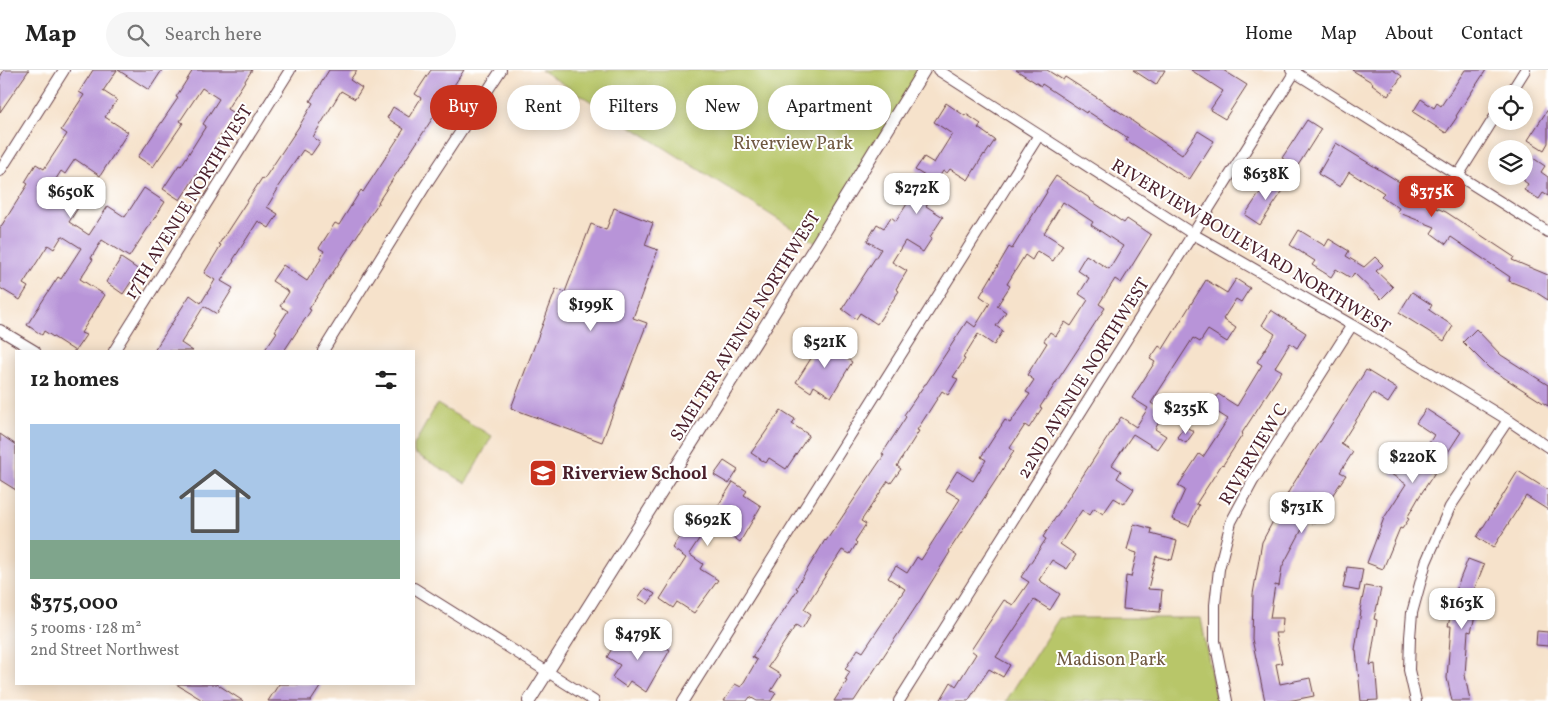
<!DOCTYPE html>
<html lang="en">
<head>
<meta charset="utf-8">
<style>
	body { margin:0; font-family:Vollkorn,serif; background:#f6f6f6; color:#222; height:100vh; display:flex; flex-direction:column; font-size:19px; white-space:nowrap }
	* { box-sizing:border-box; margin:0 }
	p { font-size:16px; color:#767676 }
	.icon { flex:none; width:28px; height:28px; fill:none; stroke:currentColor; stroke-width:2; stroke-linecap:round; stroke-linejoin:round }
	.map { position:relative; flex:1; overflow:hidden }
	.sheet { position:absolute; left:15px; top:280px; width:400px; height:335px; display:flex; flex-direction:column; background:#fff; border-radius:0px; box-shadow:0 2px 12px #0003 }
	.sheet>* { flex:none }
	.top-card { position:absolute; left:430px; top:15px; width:475px; height:45px; display:flex; gap:10px }
	.buttons { position:absolute; left:1488px; top:15px; display:grid; gap:10px }
	.buttons a { display:grid; place-items:center; width:45px; height:45px; border-radius:50%; background:#fff; box-shadow:0 2px 12px #0003; font-size:25px }
	.price { position:absolute; translate:-50% -42px; padding:0 11px; border-radius:10px; background:#fff; color:#222; font-size:16px; line-height:32px; filter:drop-shadow(0 1px 2px #0008) }
	.price::after { content:''; position:absolute; left:50%; top:30px; width:15px; height:11px; margin-left:-8px; background:inherit; clip-path:polygon(0 0,100% 0,50% 100%) }
	.price.current { background:#c8321e; color:#fff }
	ul { padding:0; list-style:none }
	li { display:grid; align-content:center; gap:10px; height:265px; padding:0 15px }
	li span { display:grid; place-items:center; height:155px; border-radius:0px; color:#555 }
	li>.icon { margin-inline-start:auto }
	span .icon { width:90px; height:90px; fill:#fffc; stroke-width:1 }
	li b { font-size:21px }
	h2 { display:flex; justify-content:space-between; align-items:center; height:60px; padding:0 15px; font-size:21px }
	.chip { padding:0 18px; border-radius:22px; background:#fff; box-shadow:0 2px 12px #0003; font-size:18px; line-height:45px }
	.chip.current { background:#c8321e; color:#fff }
	header { display:flex; align-items:center; gap:30px; box-sizing:border-box; height:70px; padding:0 25px; background:#fff; border-bottom:1px solid #e0e0e0 }
	header strong { font-size:24px }
	nav { display:flex; gap:28px; margin-inline-start:auto; font-size:18px }
	.search { width:350px; height:45px; background:#f6f6f6; display:flex; align-items:center; gap:12px; box-sizing:border-box; padding:0 18px; border-radius:28px; color:#767676; font-size:19px }
	.map>svg:first-child { display:block }
</style>
</head>
<body>
<header>
<strong>Map</strong>
<div class="search"><svg class="icon" aria-label="search" viewBox="0 0 24 24"><circle cx="10" cy="10" r="6"/><path d="M15 15l6 6"/></svg>Search here</div>
<nav><a>Home</a><a>Map</a><a>About</a><a>Contact</a></nav>
</header>
<div class="map">
<svg width="1548" height="631" viewBox="0 0 1548 631">
	<rect width="100%" height="100%" fill="#fff"/>
	<filter id="ink" filterUnits="userSpaceOnUse"><feTurbulence type="fractalNoise" baseFrequency=".02" numOctaves="2"/><feDisplacementMap in="SourceGraphic" scale="10" xChannelSelector="R" yChannelSelector="G"/><feConvolveMatrix kernelMatrix="1 2 1 2 8 2 1 2 1" color-interpolation-filters="sRGB"/></filter>
	<filter id="wash" filterUnits="userSpaceOnUse"><feTurbulence type="fractalNoise" baseFrequency=".0096" numOctaves="4" result="noise"/><feDisplacementMap in="SourceGraphic" scale="20" xChannelSelector="R" yChannelSelector="G"/><feGaussianBlur stdDeviation="1.12" result="paint"/><feColorMatrix in="noise" values="0 0 0 0 0 0 0 0 0 0 0 0 0 0 0 0 0 1.4 0 .05"/><feComposite in="paint" operator="in"/></filter>
	<g filter="url(#wash)">
		<rect width="100%" height="100%" fill="#f6e2cb"/>
		<path fill="#b8c669" stroke="#81724a" d="M541 0H925L817 174Z
			M437 334 492 366 466 413 414 383V375Z
			M1059 548H1201L1216 631H1006Z"/>
		<g id="blocks">
			<path fill="#b894d8" d="M4 0H29L0 42V7Z
				M93 0H117L103 21 117 30 105 47 128 62 100 106 75 89 65 104 61 101 49 120 78 138 69 152 89 165 108 136 125 147 144 118 165 132 129 187 102 170 91 188 93 189 80 209 105 225 81 263 86 265 75 281 44 261 42 265 27 255 58 207 61 209 81 178 62 166 54 179 48 175 23 214 28 217 20 230 0 218V158L28 114 25 112 36 94 44 99 67 64 61 60 84 25 79 22Z
				M118 0H162L149 20Z
				M193 0H252L227 39 235 44 216 73 220 76 202 103 199 101 180 130 163 119 179 95 181 96 206 56 203 54 219 29 202 18 180 51 183 53 153 97 138 87 178 28 176 27Z
				M329 0H357L350 10 362 18 355 29 341 21 313 67 320 72 311 85 303 80 277 118 278 119 267 137 278 144 269 158 258 151 233 190 234 191 221 211 233 218 217 244 204 236 181 273 193 281H154L190 225 201 233 215 210 204 203 221 175 219 174 262 108 264 109 298 58 313 33 310 31Z
				M431 0H464L378 132H379L309 239 311 240 284 281H264L277 262 275 261 288 241 280 236 289 222 272 211 283 195 307 211 321 189 320 188 324 181 319 178 335 153 339 155 361 120 363 122 404 59 387 48 393 37 409 47 421 28 415 24Z
				M1016 0H1047L1063 10 1065 7 1132 50V51L1182 85 1198 61 1214 71 1189 110 1126 70 1128 68 1087 41 1086 43 1042 14 1041 16Z
				M1133 0H1165L1156 15Z
				M1191 0H1223L1247 15 1225 49 1210 40 1223 21Z
				M1352 0H1393L1402 6 1388 26 1372 14 1373 13Z
				M1465 0H1486L1456 46 1457 47 1446 63 1413 42 1421 29 1434 38 1437 33 1441 36Z
				M946 33 965 46 966 44 981 54 978 58 995 70 985 85 984 84 968 110 950 99 947 103 943 101 925 129 929 131 926 136 943 147 930 167 932 168 923 182 905 171 892 192 907 201 896 219 899 221 877 254 860 243 856 249 842 239 881 179 867 171 877 154 884 158 891 147 896 151 925 106 915 100 924 87 934 93 952 64 934 52Z
				M1548 39V73L1544 80 1528 70Z
				M1307 50 1321 59 1297 97 1282 88Z
				M1336 73 1406 116 1401 123 1446 142 1514 187 1512 190 1548 205V230L1534 221 1509 211 1510 207 1451 167 1446 174 1431 163 1435 157 1397 142 1399 138 1381 126 1384 123 1361 108 1360 109 1349 102 1340 117 1318 104Z
				M1533 88 1545 96 1541 102 1548 107V126L1543 123 1539 129 1524 120 1528 114 1524 111V91L1529 94Z
				M1056 106 1091 129 1090 130 1124 153 1127 149 1151 165 1133 194 1121 213 1115 209 1099 234 1105 238 1040 337 1042 338 1029 358 1025 355 1010 378 1014 381 996 410 949 481 950 482 921 529 854 631H834L847 611 845 610 850 602 845 599 858 579 863 582 905 519 888 508 896 496 907 503 917 487 921 490 960 429 945 420 957 401 973 411 986 390 981 387 1005 350 1010 353 1030 324 1026 322 1034 310 1027 305 1047 273 1044 271 1050 262 1056 266 1065 252 1071 256 1088 230 1079 224 1089 208 1077 200 1086 185 1109 199 1123 176 1091 155 1093 152 1063 132 1044 163 1063 175 1053 191 1037 181 1032 190 1025 185 1007 214 1010 216 997 236 1006 242 996 256 1003 261 994 275 978 264 963 288 965 289 953 307 958 309 948 325 942 321 917 360 919 361 897 396 901 399 891 413 888 411 861 451 866 454 855 471 857 473 850 484 842 480 804 539 811 544 802 559 796 555 768 597 781 605 771 621 776 623 771 631H757L750 627 747 631H724L735 614 741 617 757 590 752 587 798 519 796 518 825 470 826 471 884 385 882 384 906 347 904 345 925 314H926L967 251 975 257 990 233 980 226 1009 177 1012 179 1047 122 1046 121Z
				M1271 106 1286 116 1260 155 1245 145Z
				M614 138 653 153 645 175 658 180 633 248 647 253 602 372 511 338 556 219 565 222 591 154 606 160Z
				M1299 160 1325 176 1329 169 1349 181 1346 186 1364 197 1375 187 1383 195 1376 201 1393 217 1381 229 1354 203 1351 208 1336 199 1331 207 1312 195 1315 191 1290 175Z
				M121 188 139 200 123 224 106 212Z
				M1236 209 1250 218 1241 232 1236 229 1223 249 1236 258 1227 272 1208 260 1200 272 1193 268 1151 333 1165 342 1155 359 1166 366 1157 379 1133 364 1112 395 1121 401 1117 408 1134 419 1124 434 1114 428 1103 444 1094 438 1089 445 1082 440 1074 452 1060 474 1076 485 1067 499 1052 490 1039 510 1060 524 1050 540 1034 530 996 587 1010 595 1003 607 989 599 968 631H940L951 612 956 616 976 584 971 580 1004 530 1013 535 1029 512 1021 507 1046 469 1043 467 1121 347 1136 357 1148 338 1132 328 1155 292 1150 289 1159 276 1163 279 1206 210 1227 223Z
				M1412 222 1432 235 1429 240 1453 256 1444 271 1399 243Z
				M1271 240 1306 263 1297 278 1290 273 1275 297 1282 301 1242 363 1243 364 1223 395 1222 394 1196 434 1199 435 1189 456 1172 449 1185 420 1178 416 1199 384 1203 387 1228 349 1209 337 1218 324 1237 336 1262 295 1257 292 1275 264 1262 255Z
				M1476 259 1501 285 1548 315V336L1489 298 1463 272Z
				M824 268 838 277 835 281 852 292 831 327 814 316 811 322 796 312Z
				M1366 300 1397 319 1388 333 1373 323 1341 374 1353 382 1340 402 1346 405 1313 454 1307 450 1282 497 1279 516 1275 515 1270 548H1283L1282 563H1275L1282 593 1276 594 1280 614 1310 608 1314 626 1288 631H1265L1252 569 1253 524 1262 472 1290 419Z
				M1426 339 1461 362 1419 427 1407 448 1409 449 1402 459 1400 458 1383 499 1367 493 1384 448 1406 414 1391 404 1398 393 1412 401 1434 365 1416 353Z
				M781 340 795 349 792 354 809 365 786 399 769 388 766 393 751 383Z
				M1185 356 1194 362 1186 373 1177 367Z
				M0 364 16 375V420L0 410Z
				M724 391 738 400 729 414 714 405Z
				M1518 401 1548 420V440L1526 426 1493 478 1477 467Z
				M733 412 747 421 744 425 761 436 740 472 723 460 719 465 707 457 689 484 703 494 700 499 718 510 694 543 677 532 673 538 660 529 686 488 672 478 682 462 684 463 697 442 709 450Z
				M1134 454 1152 459 1151 464 1177 471 1172 490 1156 486 1148 519 1162 520 1160 542 1123 539 1126 506 1131 507 1137 483 1127 480Z
				M1468 489 1484 495 1472 525 1480 527 1471 562 1468 561 1465 605 1470 631H1452L1447 608 1451 556H1448L1458 514Z
				M1347 497 1363 499 1359 521 1343 518Z
				M1365 516 1381 519 1374 549 1377 550 1370 595 1375 594 1378 630 1361 631 1356 580H1355L1361 541 1360 540Z
				M645 518 655 524 648 534 638 528Z
				M638 560 670 580 646 622 630 611 626 617 612 607 620 595 607 587 616 572 627 579Z
				M1537 561 1548 562V576L1536 575Z
				M176 614H217L243 631H204Z
				M279 614H322L311 631H268Z"/>
		</g>
	</g>
	<g filter="url(#ink)">
		<use href="#blocks" fill-opacity="0" stroke="#643c43" stroke-width="1"/>
		<g fill="none" stroke-linecap="round" stroke-linejoin="round">
			<g stroke="#643c43" stroke-width="12">
				<path id="minor" d="M938 0 1193 164 1352 255 1508 350 1548 377
					M1291 0 1548 162
					M1510 24 1525 0
					M0 101 64 0
					M1459 104 1496 45
					M0 260 35 281
					M114 281 290 0
					M323 281 427 113 501 0
					M414 518 594 631
					M683 631 1039 65
					M899 631 1296 0
					M1227 631 1215 571V535L1219 499 1231 452 1253 411 1352 255
					M1416 631 1409 600 1410 567 1412 543 1426 492 1450 437 1508 350"/>
			</g>
			<g stroke="#643c43" stroke-width="14">
				<path id="tertiary" d="M529 631 817 174 924 0"/>
			</g>
			<use href="#minor" stroke="#fff" stroke-width="10"/>
			<use href="#tertiary" stroke="#fff" stroke-width="12"/>
		</g>
	</g>
	<defs>
		<g id="school-square" transform="scale(1.4375)"><rect x="-9" y="-9" width="18" height="18" rx="4" fill="#c8321e" stroke="#fff"/><path d="M0-5L7-2L0 1L-7-2ZM-4 1L0 2.5L4 1V4Q0 6-4 4Z" fill="#fff"/></g>
	</defs>
	<g fill-rule="evenodd">
		<use href="#school-square" x="543" y="403"/>
	</g>
	<g text-anchor="middle" stroke-width="4" stroke-linejoin="round" paint-order="stroke">
		<g font-size="18" fill="#705941" stroke="#fff">
			<text x="793" y="79">Riverview Park</text>
			<text x="1111" y="595">Madison Park</text>
		</g>
		<g font-size="18" fill="#4a1f2b" stroke="#fff">
			<text transform="translate(188 132) rotate(-58)" y="6">17TH AVENUE NORTHWEST</text>
			<text transform="translate(1251 176) rotate(31)" y="6">RIVERVIEW BOULEVARD NORTHWEST</text>
			<text transform="translate(745 256) rotate(-58)" y="6">SMELTER AVENUE NORTHWEST</text>
			<text transform="translate(1083 308) rotate(-58)" y="6">22ND AVENUE NORTHWEST</text>
			<text transform="translate(1253 384) rotate(-59)" y="6">RIVERVIEW C</text>
		</g>
		<g font-size="18" font-weight="bold" fill="#4a1f2b" stroke="#fff" text-anchor="start">
			<text x="562" y="409">Riverview School</text>
		</g>
	</g>
</svg>
<div class="buttons">
<a><svg class="icon" aria-label="locate" viewBox="0 0 24 24"><circle cx="12" cy="12" r="6"/><path d="M12 2v4M12 18v4M2 12h4M18 12h4"/></svg></a>
<a><svg class="icon" aria-label="layers" viewBox="0 0 24 24"><path d="M12 4l9 5-9 5-9-5zM3 14l9 5 9-5"/></svg></a>
</div>
<b class="price" style="left:1266px;top:131px">$638K</b>
<b class="price" style="left:917px;top:145px">$272K</b>
<b class="price current" style="left:1432px;top:148px">$375K</b>
<b class="price" style="left:71px;top:149px">$650K</b>
<b class="price" style="left:591px;top:262px">$199K</b>
<b class="price" style="left:825px;top:299px">$521K</b>
<b class="price" style="left:1186px;top:365px">$235K</b>
<b class="price" style="left:1413px;top:414px">$220K</b>
<b class="price" style="left:1302px;top:464px">$731K</b>
<b class="price" style="left:708px;top:477px">$692K</b>
<b class="price" style="left:1462px;top:560px">$163K</b>
<b class="price" style="left:638px;top:591px">$479K</b>
<div class="top-card">
<a class="chip current">Buy</a>
<a class="chip">Rent</a>
<a class="chip">Filters</a>
<a class="chip">New</a>
<a class="chip">Apartment</a>
</div>
<section class="sheet">
<h2>12 homes<svg class="icon" aria-label="filters" viewBox="0 0 24 24"><path d="M4 7h16M4 17h16"/><circle cx="9" cy="7" r="2"/><circle cx="15" cy="17" r="2"/></svg></h2>
<ul>
<li><span style="background:linear-gradient(#a9c7e8 75%,#7fa58c 0)"><svg class="icon" aria-label="home" viewBox="0 0 24 24"><path d="M3 11l9-7 9 7M6 9v11h12V9"/></svg></span><div><b>$375,000</b><p>5 rooms · 128 m²</p><p>2nd Street Northwest</p></div></li>
</ul>
</section>
</div>
</body>
</html>
